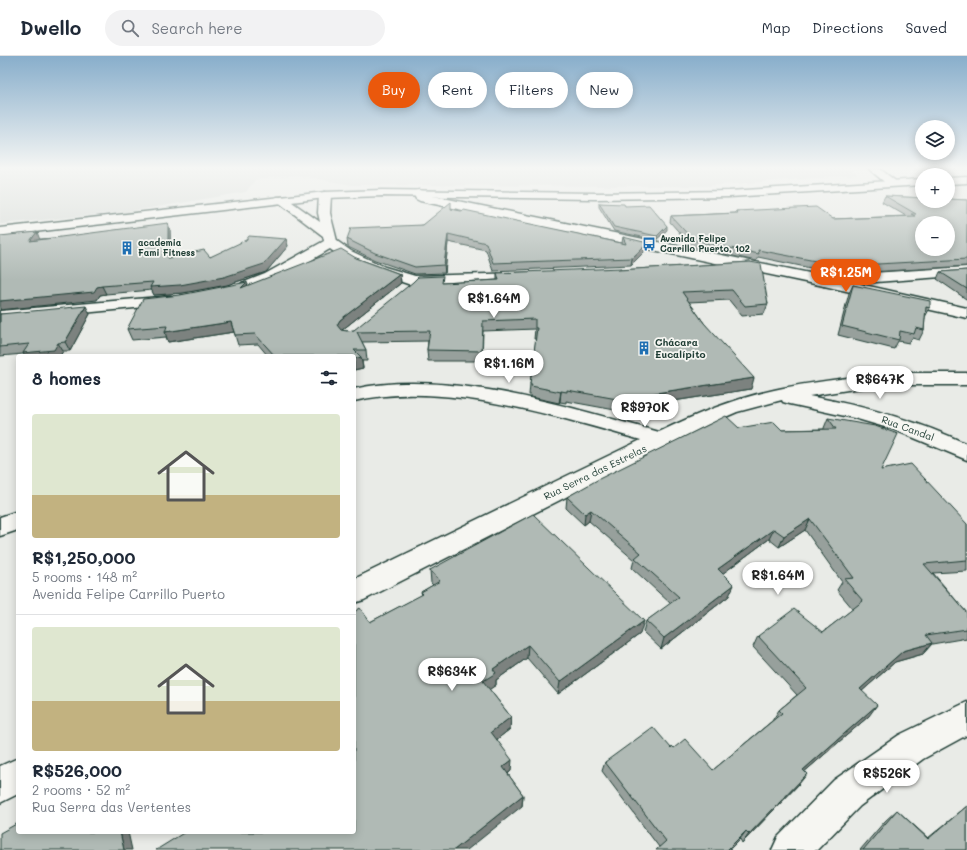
<!DOCTYPE html>
<html lang="en">
<head>
<meta charset="utf-8">
<style>
	body { margin:0; font-family:Mali,sans-serif; background:#f2f2f3; color:#1f2937; height:100vh; display:flex; flex-direction:column; font-size:15px; white-space:nowrap }
	* { box-sizing:border-box; margin:0 }
	p { font-size:13px; color:#747a83 }
	.icon { flex:none; width:22px; height:22px; fill:none; stroke:currentColor; stroke-width:2; stroke-linecap:round; stroke-linejoin:round }
	.map { position:relative; flex:1; overflow:hidden }
	.panel { position:absolute; left:16px; top:298px; width:340px; height:480px; display:flex; flex-direction:column; background:#fff; border-radius:4px; box-shadow:0 2px 10px #0003 }
	.panel>* { flex:none }
	.hud { position:absolute; left:368px; top:16px; width:380px; height:36px; display:flex; gap:8px }
	.controls { position:absolute; left:915px; top:64px; display:grid; gap:8px }
	.controls a { display:grid; place-items:center; width:40px; height:40px; border-radius:50%; background:#fff; box-shadow:0 2px 10px #0003; font-size:20px }
	.price { position:absolute; translate:-50% -34px; padding:0 9px; border-radius:14px; background:#fff; color:#222; font-size:13px; line-height:26px; filter:drop-shadow(0 1px 2px #0008) }
	.price::after { content:''; position:absolute; left:50%; top:24px; width:12px; height:9px; margin-left:-6px; background:inherit; clip-path:polygon(0 0,100% 0,50% 100%) }
	.price.current { background:#ea580c; color:#fff }
	ul { padding:0; list-style:none }
	li { display:grid; align-content:center; gap:8px; height:212px; padding:0 16px }
	li+li { border-top:1px solid #e0e1e3 }
	li span { display:grid; place-items:center; height:124px; border-radius:4px; color:#555 }
	li>.icon { margin-inline-start:auto }
	span .icon { width:72px; height:72px; fill:#fffc; stroke-width:1 }
	li b { font-size:17px }
	h2 { display:flex; justify-content:space-between; align-items:center; height:48px; padding:0 16px; font-size:17px }
	.pill { padding:0 14px; border-radius:18px; background:#fff; box-shadow:0 2px 10px #0003; font-size:14px; line-height:36px }
	.pill.current { background:#ea580c; color:#fff }
	header { display:flex; align-items:center; gap:24px; box-sizing:border-box; height:56px; padding:0 20px; background:#fff; border-bottom:1px solid #e0e1e3 }
	header strong { font-size:19px }
	nav { display:flex; gap:22px; margin-inline-start:auto; font-size:14px }
	.search { width:280px; height:36px; background:#f2f2f3; display:flex; align-items:center; gap:10px; box-sizing:border-box; padding:0 14px; border-radius:22px; color:#747a83; font-size:15px }
	.map>svg:first-child { display:block }
</style>
</head>
<body>
<header>
<strong>Dwello</strong>
<div class="search"><svg class="icon" aria-label="search" viewBox="0 0 24 24"><circle cx="10" cy="10" r="6"/><path d="M15 15l6 6"/></svg>Search here</div>
<nav><a>Map</a><a>Directions</a><a>Saved</a></nav>
</header>
<div class="map">
<svg width="967" height="794" viewBox="0 0 967 794">
	<rect width="100%" height="100%" fill="#e9ebe7"/>
	<filter id="ink" filterUnits="userSpaceOnUse"><feTurbulence type="fractalNoise" baseFrequency=".025" numOctaves="2"/><feDisplacementMap in="SourceGraphic" scale="8" xChannelSelector="R" yChannelSelector="G"/><feConvolveMatrix kernelMatrix="1 2 1 2 8 2 1 2 1" color-interpolation-filters="sRGB"/></filter>
	<g filter="url(#ink)">
		<path fill="#d8dcd8" d="M0 113H850L857 119 706 130 352 129 296 119 255 124 246 136 127 156 0 168Z"/>
		<g fill="none" stroke-linecap="round" stroke-linejoin="round">
			<g stroke="#1f3d34" stroke-width="3">
				<path id="minor" d="M325 136 329 137 331 139 330 157 337 185 351 195 385 211 415 220 527 217 532 218 534 221 532 224 527 225 414 230 375 217 341 201 330 193C312 203 260 238 242 233L239 230 242 227 265 218 324 185 323 180 277 145 275 143 277 141H285L320 166 318 157 319 139 321 137Z
					M967 211V219L824 230 819 228 816 225 819 222 824 220Z
					M170 240 176 242 178 245 176 248 0 265V255Z
					M880 317H967V329H880L809 340C863 350 917 364 967 388V404L895 374 854 362 790 348 783 346 782 344 778 345 737 356 707 369 364 544 354 547V523L641 384C555 360 442 324 354 345V333C446 312 569 351 659 376 696 358 733 343 774 334 808 326 845 323 880 317Z
					M18 455V474L0 480V461Z
					M967 646V679L923 703 860 750 817 794H772L778 781 834 724 899 679Z
					M18 702V738L0 747V710Z"/>
			</g>
			<g stroke="#1f3d34" stroke-width="3">
				<path id="tertiary" d="M869 113H880L898 127 892 130 888 129Z
					M419 134 423 135 425 139 438 141 824 220 967 252V262L824 230 420 145 416 143 413 137 415 135Z"/>
			</g>
			<g stroke="#1f3d34" stroke-width="3">
				<path id="primary" d="M967 121V127L948 128V122Z
					M922 123V129L729 141 595 143 382 140 325 142 0 180V172L325 136 382 134 595 137 729 135Z"/>
			</g>
			<use href="#minor" fill="#f6f6f2" fill-rule="evenodd"/>
			<use href="#tertiary" fill="#f6f6f2" fill-rule="evenodd"/>
			<use href="#primary" fill="#f6f6f2" fill-rule="evenodd"/>
		</g>
		<path fill="#97a09c" stroke="#1f3d34" d="M885 140 967 144V210L839 218 758 201 756 205 692 191 670 166 671 160 735 157 736 155 833 163 906 160 882 146Z
			M599 147 625 150 667 174 656 184 614 175 599 151Z
			M451 153 622 187 623 181 646 194 631 209 493 215 486 194 448 186 445 217 415 218 375 204 348 191 347 183 423 169Z
			M170 174 171 201H210L286 183 288 190 266 216 227 229 183 237 154 239 152 234 106 238 100 239 97 244 40 183Z
			M356 202 400 218 401 227 342 274 347 275 354 274 443 227 497 224V217L620 214 750 206 768 248 764 258 742 260 729 244 689 246 751 333 615 354 566 345V347L560 346 559 347 531 341V339H529L530 328 536 283H534L535 273 483 275 482 305H428L427 294 428 285 362 286 366 294 367 305H362L363 312 354 314V300H268L258 288 238 289 234 276 168 286 166 281 132 284 127 273 180 239 248 230Z
			M967 214V243H966L937 223 940 216Z
			M853 229 930 252 925 261 924 274 919 284 912 282 909 287 898 285 894 293 838 279 849 237Z
			M0 258H90L70 295H63L60 300H25L23 298 0 300Z
			M828 362 881 414 967 468V515L933 517 967 557V582L932 588 923 598 895 606 862 635 869 660 804 716 799 728 742 787 740 783 659 791 602 715 605 706 671 692H674L713 714 772 665 779 654 797 639 753 591 758 580 823 576 853 553 837 534 842 526 805 474 779 491 769 483 722 518 729 540 661 593 643 576 646 565 671 548 632 512 634 504 589 465 584 469 566 452 567 441 739 372 782 374 824 373V372Z
			M430 514 640 578 558 638 527 602 496 624V629L489 633 511 661 510 673 497 683 511 715 508 718 523 739 522 750 354 776 370 566 422 539 421 536 433 529 431 527Z
			M967 750V794H860L885 765 897 754 928 782Z"/>
		<path fill="#7b827f" stroke="#1f3d34" d="M168 167 170 174 171 209 168 202Z
			M667 170V174L656 184 657 180Z
			M37 176 40 184 30 185Z
			M448 178V186L445 217 444 209Z
			M286 183 288 190 266 216 227 229 183 237 154 239 150 231Z
			M648 187 646 194 631 209 632 202Z
			M400 218 401 227 342 274 339 280 337 269 340 264Z
			M247 226 249 236 241 232Z
			M102 230 106 238 100 239 97 244 0 254V245Z
			M86 250 90 258 70 295 65 286Z
			M231 266 234 276 168 286 165 276Z
			M58 287 63 295 60 300H25L23 297Z
			M361 301 363 312 354 314V303Z
			M754 322 751 333 615 354 617 343Z
			M561 335 560 346 559 347 561 336Z
			M591 454 589 465 584 469 585 458Z
			M810 463 805 474 779 491 784 480Z
			M774 473 769 483 714 524 718 513Z
			M734 529 729 540 661 593 664 582Z
			M644 565 640 578 558 638 560 626Z
			M932 587 923 598 895 606 852 644 860 633 903 595Z
			M528 589 527 602 496 624V629L483 638V625L493 613Z
			M877 649 869 660 795 724 803 714Z
			M511 661 510 673 491 688V676Z
			M512 704 511 715 502 722 503 711Z
			M807 718 799 728 742 787 749 778Z
			M523 739 522 750 467 794H454Z
			M746 775 740 783 729 794H727Z
			M120 776H128L132 794H124Z"/>
		<path fill="#b0bab5" stroke="#1f3d34" fill-rule="evenodd" d="M885 140 922 142V145H948V143L967 144V203L842 210 758 194 759 198 693 184 671 160 738 157 736 155 816 151 833 163 915 160 911 158H916ZM922 167H948V193H922Z
			M451 146V153L461 155 464 154 626 188 623 181 648 187 632 202 493 207 486 187 448 178 444 209 415 211 375 197 347 183 351 172 423 169Z
			M599 147 624 148 625 150 649 149 667 170 657 180 614 171Z
			M168 167V202L204 194 210 201 246 184 249 180 286 183 264 208 224 221 180 229 150 231 153 226 102 230 97 231 94 236 0 245V180L37 176 30 185Z
			M341 193 356 202 400 218 340 264 337 269 341 274 347 275 354 274 413 226 418 221 443 220 442 227 499 224 497 217 621 212 618 214 750 206 761 208 768 248 745 250 732 234 682 236 704 267 754 322 617 343 567 334V336L561 335V336L531 330 532 328H530L537 272H535V263L483 265 482 295 427 294 430 275 357 276 366 294H354L361 301 354 303V300H275L255 278 235 279 231 266 165 276 167 270 127 273 143 243 180 239 247 226 241 232Z
			M967 214V233L940 216Z
			M853 229 930 245V252L926 251 924 274 916 272 914 278 900 275 899 284 842 270Z
			M86 250 65 286 58 287 54 294 23 297 29 288 0 291V258Z
			M726 360 739 372 774 366 782 374 836 373 828 362 875 370 898 378 881 414 911 408 967 468V504L924 508 967 557V573L926 579 932 587 903 595 860 633 877 649 803 714 807 718 749 778 746 775 727 794H656L666 785 605 706 653 671 671 692 672 690 674 692 685 683 713 714 782 657 779 654 806 632 758 580 794 553 823 576 863 545 844 523 854 522 810 463 784 480 774 473 718 513 734 529 664 582 646 565 679 541 635 502 641 497 591 454 585 458 567 441 599 423Z
			M533 458 644 565 560 626 528 589 493 613 496 617 483 625 511 661 491 676 512 704 503 711 523 739 454 794H156L185 776H354V556L360 552 370 566 423 538 421 536 440 525 430 514Z
			M967 750V794H863L897 754 928 783Z
			M18 767V776H120L124 794H0V777Z"/>
	</g>
	<linearGradient id="sky" x2="0" y2="1"><stop stop-color="#88aecb"/><stop offset="0.5" stop-color="#f5f6f4"/><stop offset="1" stop-color="#f5f6f4" stop-opacity="0"/></linearGradient>
	<rect width="967" height="224" fill="url(#sky)"/>
	<defs>
		<g id="bus-bare" transform="scale(1.08)"><path d="M-5-6H5V4H4V6H2V4H-2V6H-4V4H-5ZM-3.5-4V0h7V-4ZM-3.5 1.2v1.5H-2V1.2ZM2 1.2v1.5H3.5V1.2Z" fill="#1f6fb2" stroke="#f6f6f2" stroke-width="2.5" paint-order="stroke"/></g>
		<g id="building-bare" transform="scale(1.08)"><path d="M-4-6H4V6H1V3H-1V6H-4ZM-2.5-4.3h1.7v1.8h-1.7ZM.8-4.3h1.7v1.8H.8ZM-2.5-1h1.7V.8h-1.7ZM.8-1h1.7V.8H.8Z" fill="#1f6fb2" stroke="#f6f6f2" stroke-width="2.5" paint-order="stroke"/></g>
	</defs>
	<g fill-rule="evenodd">
		<use href="#bus-bare" x="649" y="188"/>
		<use href="#building-bare" x="127" y="192"/>
		<use href="#building-bare" x="644" y="292"/>
	</g>
	<g text-anchor="middle" stroke-width="3.5" stroke-linejoin="round" paint-order="stroke">
		<g font-size="9" font-weight="bold" fill="#1f3d34" stroke="#f6f6f2" text-anchor="start">
			<text x="660" y="186">Avenida Felipe<tspan x="660" dy="10">Carrillo Puerto, 102</tspan></text>
			<text x="138" y="190">academia<tspan x="138" dy="10">Fami Fitness</tspan></text>
		</g>
		<g font-size="10" font-weight="bold" fill="#1f3d34" stroke="#f6f6f2" text-anchor="start">
			<text x="655" y="290">Chácara<tspan x="655" dy="12">Eucalípito</tspan></text>
		</g>
		<g font-size="10" fill="#1f3d34" stroke="#f6f6f2">
			<text transform="translate(908 372) rotate(20)" y="4">Rua Candal</text>
			<text transform="translate(595 416) rotate(-26)" y="4">Rua Serra das Estrelas</text>
		</g>
	</g>
</svg>
<div class="controls">
<a><svg class="icon" aria-label="layers" viewBox="0 0 24 24"><path d="M12 4l9 5-9 5-9-5zM3 14l9 5 9-5"/></svg></a>
<a>+</a>
<a>−</a>
</div>
<b class="price current" style="left:846px;top:237px">R$1.25M</b>
<b class="price" style="left:494px;top:263px">R$1.64M</b>
<b class="price" style="left:509px;top:328px">R$1.16M</b>
<b class="price" style="left:880px;top:344px">R$647K</b>
<b class="price" style="left:645px;top:372px">R$970K</b>
<b class="price" style="left:778px;top:540px">R$1.64M</b>
<b class="price" style="left:452px;top:636px">R$634K</b>
<b class="price" style="left:887px;top:738px">R$526K</b>
<div class="hud">
<a class="pill current">Buy</a>
<a class="pill">Rent</a>
<a class="pill">Filters</a>
<a class="pill">New</a>
</div>
<section class="panel">
<h2>8 homes<svg class="icon" aria-label="filters" viewBox="0 0 24 24"><path d="M4 7h16M4 17h16"/><circle cx="9" cy="7" r="2"/><circle cx="15" cy="17" r="2"/></svg></h2>
<ul>
<li><span style="background:linear-gradient(#dfe7d0 65%,#c2b280 0)"><svg class="icon" aria-label="home" viewBox="0 0 24 24"><path d="M3 11l9-7 9 7M6 9v11h12V9"/></svg></span><div><b>R$1,250,000</b><p>5 rooms · 148 m²</p><p>Avenida Felipe Carrillo Puerto</p></div></li>
<li><span style="background:linear-gradient(#dfe7d0 60%,#c2b280 0)"><svg class="icon" aria-label="home" viewBox="0 0 24 24"><path d="M3 11l9-7 9 7M6 9v11h12V9"/></svg></span><div><b>R$526,000</b><p>2 rooms · 52 m²</p><p>Rua Serra das Vertentes</p></div></li>
</ul>
</section>
</div>
</body>
</html>
